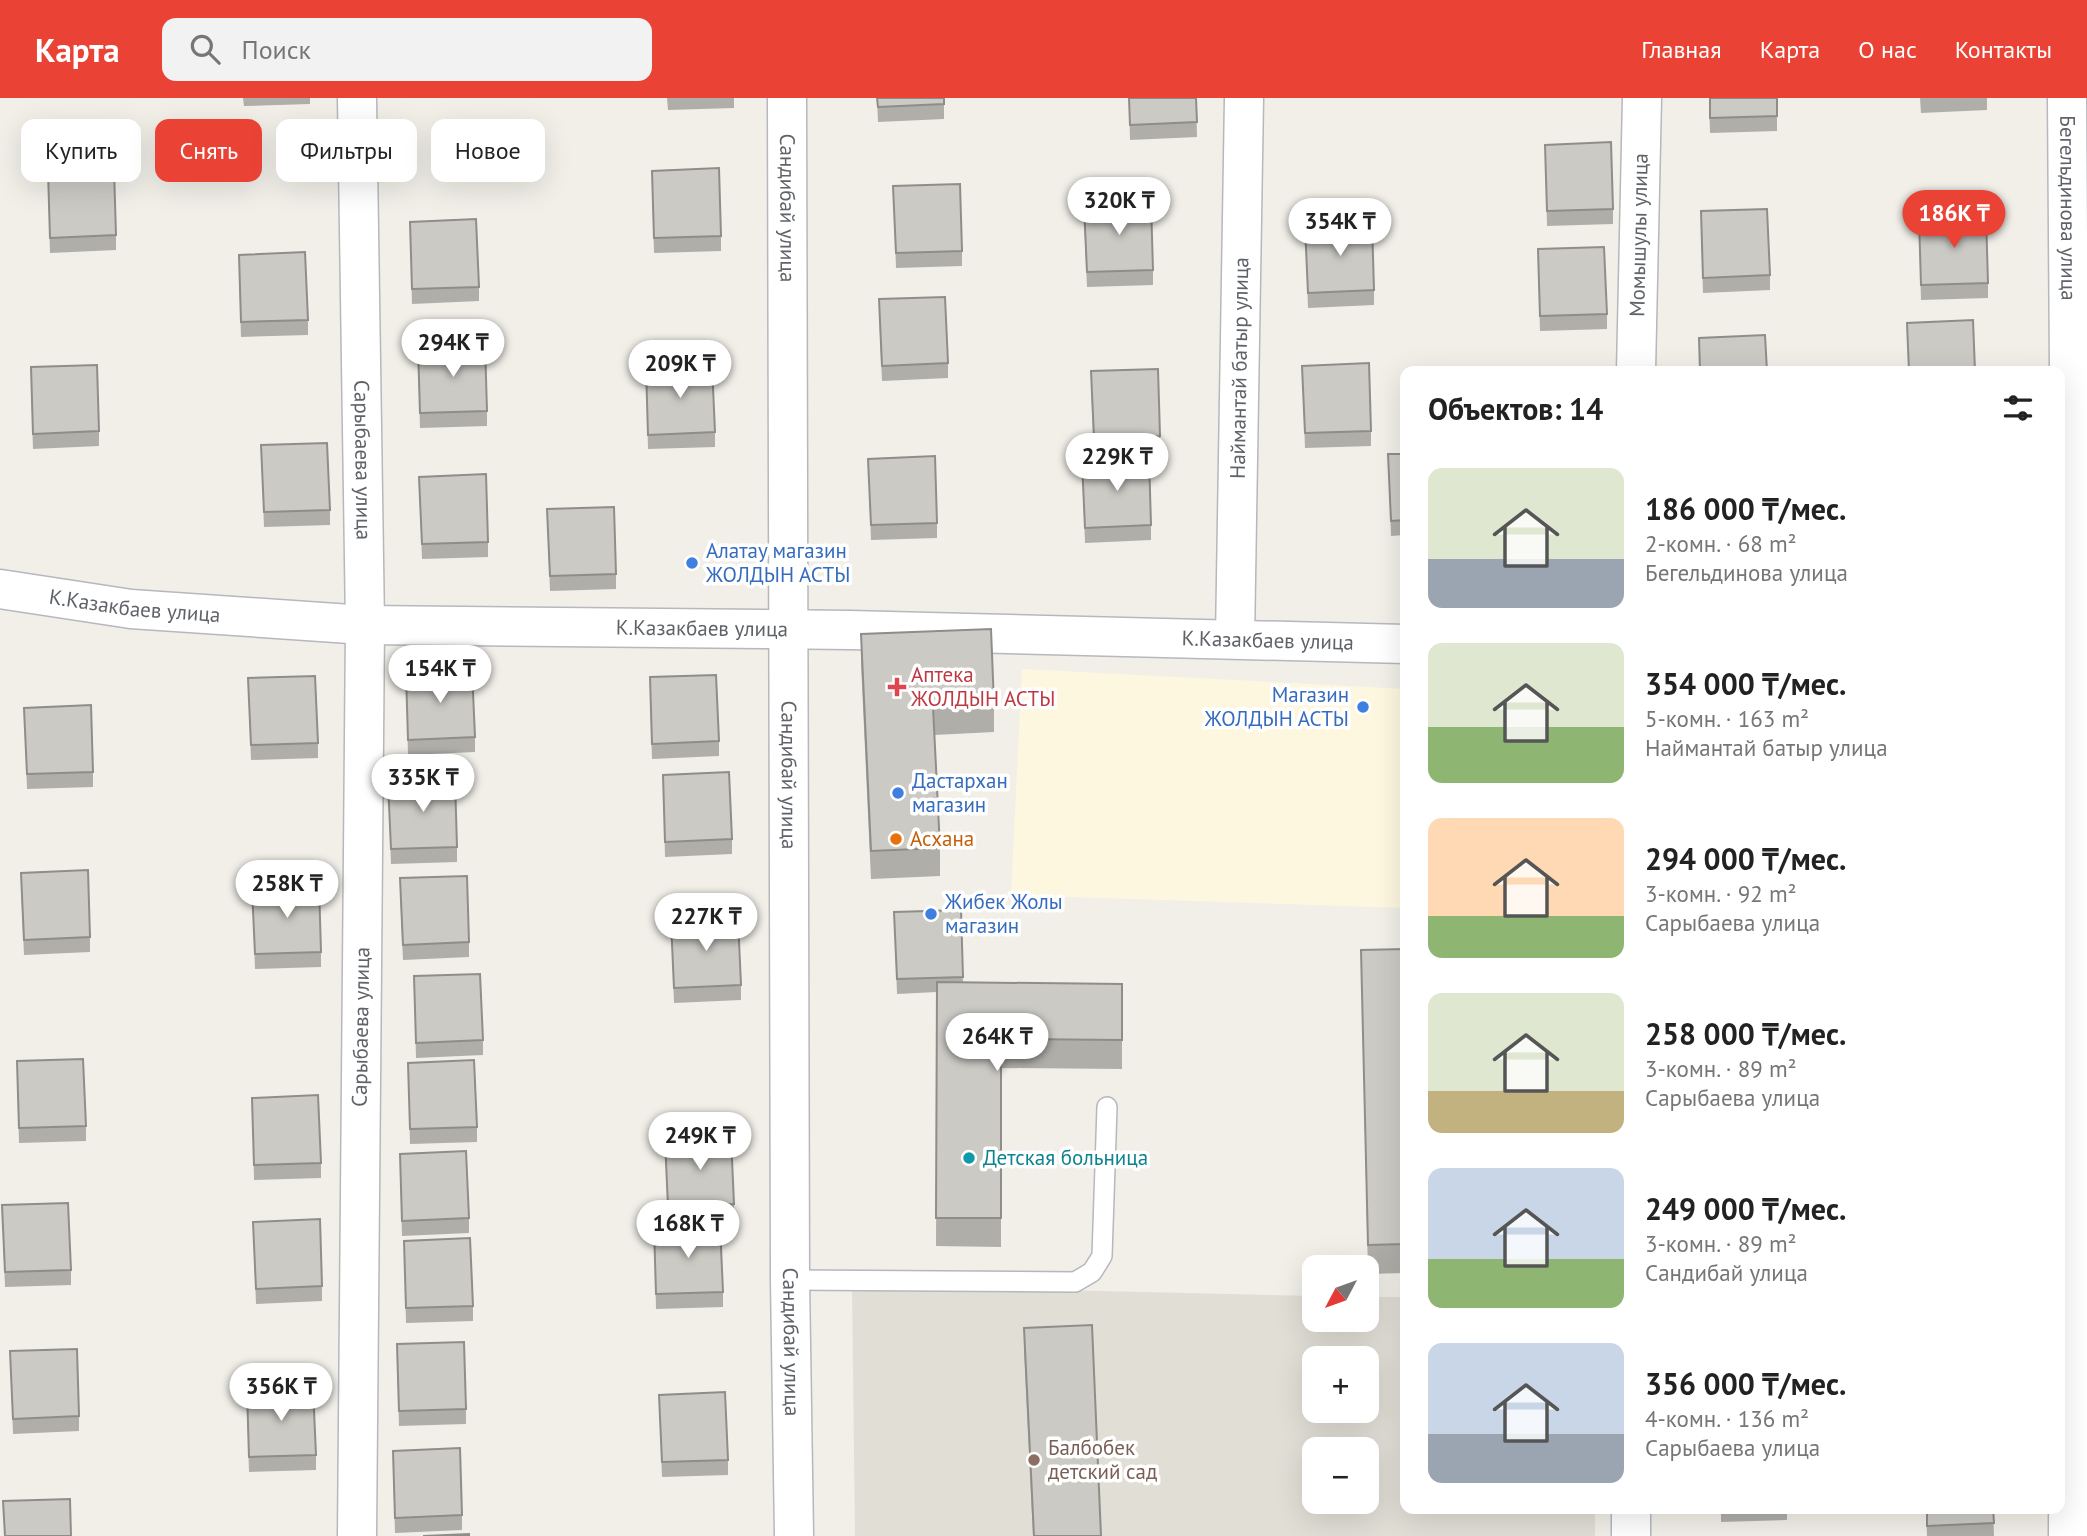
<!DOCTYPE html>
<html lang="ru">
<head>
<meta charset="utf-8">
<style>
	body { margin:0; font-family:"PT Sans",sans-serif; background:#f2f2f2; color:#222; height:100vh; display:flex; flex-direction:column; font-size:26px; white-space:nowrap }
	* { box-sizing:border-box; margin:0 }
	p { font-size:23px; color:#767676 }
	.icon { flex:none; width:38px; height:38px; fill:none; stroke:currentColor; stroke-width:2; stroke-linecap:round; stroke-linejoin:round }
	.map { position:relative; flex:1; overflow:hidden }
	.panel { position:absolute; left:1400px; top:268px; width:665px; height:1148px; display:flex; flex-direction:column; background:#fff; border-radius:14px; box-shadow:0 7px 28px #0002 }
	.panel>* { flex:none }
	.top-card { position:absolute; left:21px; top:21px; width:665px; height:63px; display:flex; gap:14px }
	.needle { width:46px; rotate:229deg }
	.controls { position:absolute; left:1302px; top:1157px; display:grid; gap:14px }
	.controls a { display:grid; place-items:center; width:77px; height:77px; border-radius:14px; background:#fff; box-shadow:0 7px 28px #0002; font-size:35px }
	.price { position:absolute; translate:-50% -60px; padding:0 16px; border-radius:24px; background:#fff; color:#222; font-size:23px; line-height:46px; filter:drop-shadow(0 2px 4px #0008) }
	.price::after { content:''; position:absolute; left:50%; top:42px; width:21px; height:16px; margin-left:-10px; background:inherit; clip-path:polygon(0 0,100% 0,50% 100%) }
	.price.current { background:#ea4335; color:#fff }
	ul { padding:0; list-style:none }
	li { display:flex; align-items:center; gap:21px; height:175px; padding:0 28px }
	li span { display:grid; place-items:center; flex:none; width:196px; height:140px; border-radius:14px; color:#555 }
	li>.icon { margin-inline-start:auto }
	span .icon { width:84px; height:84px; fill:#fffc; stroke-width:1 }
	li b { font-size:30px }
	h2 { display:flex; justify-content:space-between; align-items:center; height:84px; padding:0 28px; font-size:30px }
	.pill { padding:0 24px; border-radius:14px; background:#fff; box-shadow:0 7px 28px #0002; font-size:24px; line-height:63px }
	.pill.current { background:#ea4335; color:#fff }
	header { display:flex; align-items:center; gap:42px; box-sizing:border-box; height:98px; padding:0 35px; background:#ea4335; color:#fff }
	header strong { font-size:33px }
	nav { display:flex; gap:38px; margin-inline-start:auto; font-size:24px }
	.search { width:490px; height:63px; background:#f2f2f2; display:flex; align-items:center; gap:18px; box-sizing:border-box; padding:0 24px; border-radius:14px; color:#767676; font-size:26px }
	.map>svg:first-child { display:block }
</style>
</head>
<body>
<header>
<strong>Карта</strong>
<div class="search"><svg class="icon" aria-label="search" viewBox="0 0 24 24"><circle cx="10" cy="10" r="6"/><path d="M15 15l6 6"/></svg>Поиск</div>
<nav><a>Главная</a><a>Карта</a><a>О нас</a><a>Контакты</a></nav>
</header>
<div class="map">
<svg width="2087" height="1438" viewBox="0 0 2087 1438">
	<rect width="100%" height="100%" fill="#f1efe8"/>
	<path fill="#fef7e0" d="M1022 571 1405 591V810L1011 797Z"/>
	<path fill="#e1ded6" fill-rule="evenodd" d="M852 1187 1314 1198V1222H1367V1199H1405V1410L1595 1411V1438H855ZM1314 1260H1367V1312H1314ZM1314 1351H1367V1404H1314Z"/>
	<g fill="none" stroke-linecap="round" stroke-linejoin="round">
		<g stroke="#b5b8bc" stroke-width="22">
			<path id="service" d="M790 1182 1075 1184 1092 1174 1102 1158 1107 1009"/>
		</g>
		<g stroke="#b5b8bc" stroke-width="41">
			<g id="minor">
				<path id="s1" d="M357 0 365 527 357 1438"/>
				<path id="s2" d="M787 0 790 1182 794 1438"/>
				<path id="s3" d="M2067 0 2071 544 2068 1438"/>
				<path id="s4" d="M1636 273 1642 0"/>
				<path id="s5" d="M0 491 131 511 365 527 850 532 1405 546"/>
				<path id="s6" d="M1235 541 1244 0"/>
				<path d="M1631 1410V1438"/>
			</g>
		</g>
		<use href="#service" stroke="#fff" stroke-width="19"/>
		<use href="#minor" stroke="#fff" stroke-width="38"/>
	</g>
	<path fill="#afaea9" d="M243 0H310V6L244 8Z
		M667 0H734V10L668 12Z
		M877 0H944V21L878 24Z
		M1129 0H1196L1197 39 1130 42Z
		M1709 0H1777V33L1710 35Z
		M1920 0H1987V12L1921 15Z
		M1545 47 1613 111V126L1547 128Z
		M48 88 116 137V152L50 155Z
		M652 88 721 138V153L654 155Z
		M893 88 962 153V168L896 170Z
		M1084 122 1153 172V187L1087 189Z
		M410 124 479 189V203L412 206Z
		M1305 128 1374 192V207L1308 210Z
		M1701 128 1770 177V192L1703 195Z
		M1919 135 1988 185V200L1921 202Z
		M1538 166 1607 216V231L1540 233Z
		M239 172 308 222V237L241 239Z
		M879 216 948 265V280L882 283Z
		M418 263 487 313V328L420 330Z
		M1302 268 1371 333V348L1305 350Z
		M646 269 715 334V349L648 351Z
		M31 284 99 333V348L33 351Z
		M1091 288 1160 338V353L1094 355Z
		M261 347 330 412V427L264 429Z
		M1388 356H1405V437L1391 438Z
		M868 361 937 425V440L871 442Z
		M1082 363 1151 427V442L1085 445Z
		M419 379 488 444V459L422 461Z
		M547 411 616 476V491L550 493Z
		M861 536 994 606V634L934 637 940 750V778L871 781 861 565Z
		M406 575 475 639V654L408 657Z
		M248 580 318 645V660L251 662Z
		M650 594 719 643V658L652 661Z
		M24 610 93 674V689L27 691Z
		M663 677 732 741V756L665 759Z
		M388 684 457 749V764L391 766Z
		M21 790 90 839V854L24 857Z
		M252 790 321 854V869L255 871Z
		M400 795 469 844V859L403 862Z
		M961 812 963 885 1122 886V971L1001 970V1149L936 1148 937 894 897 896 894 814Z
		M671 823 741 887V902L674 905Z
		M1405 851V1175L1368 1176 1361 852Z
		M414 878 483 942V957L416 960Z
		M17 963 86 1028V1043L19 1045Z
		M408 965 477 1029V1044L410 1046Z
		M252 1000 321 1065V1080L254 1082Z
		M665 1042 734 1106V1121L668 1123Z
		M400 1071 469 1120V1135L402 1138Z
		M2 1107 71 1172V1187L5 1189Z
		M253 1124 322 1188V1203L256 1206Z
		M654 1129 723 1194V1209L656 1211Z
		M404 1143 473 1208V1223L406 1225Z
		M1024 1230 1101 1438H1033L1024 1252Z
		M10 1253 79 1318V1333L13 1336Z
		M397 1261 466 1311V1326L399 1328Z
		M659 1297 728 1362V1377L662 1379Z
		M247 1307 316 1357V1372L249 1374Z
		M393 1368 462 1417V1432L395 1435Z
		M1721 1410H1787V1422L1721 1424Z
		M1926 1410H1993L1994 1438H1927Z"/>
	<path fill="#cccac5" stroke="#8f8d8a" stroke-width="2" d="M877 0H944V6L878 9Z
		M1129 0H1196L1197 24 1130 27Z
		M1710 0H1777V18L1710 20Z
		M1611 44 1613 111 1547 113 1545 47Z
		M719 70 721 138 654 140 652 73Z
		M114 71 116 137 50 140 48 73Z
		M960 86 962 153 896 155 893 88Z
		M1151 105 1153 172 1087 174 1084 107Z
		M1767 111 1770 177 1703 180 1701 113Z
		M1986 118 1988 185 1921 187 1919 120Z
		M476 121 479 189 412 191 410 124Z
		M1372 125 1374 192 1308 195 1305 128Z
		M1604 149 1607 216 1540 218 1538 151Z
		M305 154 308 222 241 224 239 157Z
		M945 199 948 265 882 268 879 201Z
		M1973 222 1975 273H1909L1907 225Z
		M1765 237 1767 273H1700L1699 240Z
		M485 246 487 313 420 315 418 248Z
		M1369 265 1371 333 1305 335 1302 268Z
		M97 267 99 333 33 336 31 269Z
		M712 267 715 334 648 337 646 269Z
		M1158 271 1160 338 1094 340 1091 273Z
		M327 345 330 412 264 414 261 347Z
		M1388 356H1405V422L1391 423Z
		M935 358 937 425 871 427 868 361Z
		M1149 360 1151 427 1085 430 1082 363Z
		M486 376 488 444 422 446 419 379Z
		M614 409 616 476 550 478 547 411Z
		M991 531 994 606 933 609 940 750 871 753 861 536Z
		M472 572 475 639 408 642 406 575Z
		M716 577 719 643 652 646 650 579Z
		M315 578 318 645 251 647 248 580Z
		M91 607 93 674 27 676 24 610Z
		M729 674 732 741 665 744 663 677Z
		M455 682 457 749 391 751 388 684Z
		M88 772 90 839 24 842 21 775Z
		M467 778 469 844 403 847 400 780Z
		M319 787 321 854 255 856 252 790Z
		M961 812 963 879 897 881 894 814Z
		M738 821 741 887 674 890 671 823Z
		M1405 851V1146L1368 1147 1361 852Z
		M480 876 483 942 416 945 414 878Z
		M937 884 1122 886V942L1001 941V1120H936Z
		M83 961 86 1028 19 1030 17 963Z
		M474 962 477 1029 410 1031 408 965Z
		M318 997 321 1065 254 1067 252 1000Z
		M731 1039 734 1106 668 1108 665 1042Z
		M466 1053 469 1120 402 1123 400 1056Z
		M68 1105 71 1172 5 1174 2 1107Z
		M320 1121 322 1188 256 1191 253 1124Z
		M720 1127 723 1194 656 1196 654 1129Z
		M470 1140 473 1208 406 1210 404 1143Z
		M1092 1227 1101 1438H1034L1024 1230Z
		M464 1244 466 1311 399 1313 397 1246Z
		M77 1251 79 1318 13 1321 10 1253Z
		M313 1290 316 1357 249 1359 247 1292Z
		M725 1294 728 1362 662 1364 659 1297Z
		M460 1350 462 1417 395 1420 393 1353Z
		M70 1401 71 1438H5L3 1403Z
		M1927 1410H1993L1994 1425 1927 1428Z
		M469 1436V1438H423Z"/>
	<g fill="#3f7fe0" stroke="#fff" stroke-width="2.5">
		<circle cx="692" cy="465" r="7"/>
		<circle cx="1363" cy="609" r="7"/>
		<circle cx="898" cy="695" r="7"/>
		<circle cx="931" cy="816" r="7"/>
	</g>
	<path fill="#e0444e" stroke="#fff" stroke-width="2.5" d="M893.5 578.5h7v7h7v7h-7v7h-7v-7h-7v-7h7z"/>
	<circle fill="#e8710a" stroke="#fff" stroke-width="2.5" cx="896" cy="741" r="7"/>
	<circle fill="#0f9aa8" stroke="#fff" stroke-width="2.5" cx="969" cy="1060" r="7"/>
	<circle fill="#8d6e63" stroke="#fff" stroke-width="2.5" cx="1034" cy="1362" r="7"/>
	<g text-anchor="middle" stroke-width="7" stroke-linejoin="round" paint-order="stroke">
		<g font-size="21" fill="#5f6368" stroke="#fff">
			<text dy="7" stroke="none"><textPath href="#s2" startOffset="110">Сандибай улица</textPath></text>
			<text dy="7" stroke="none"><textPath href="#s3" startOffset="110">Бегельдинова улица</textPath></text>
			<text dy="7" stroke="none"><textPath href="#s4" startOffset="136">Момышулы улица</textPath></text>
			<text dy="7" stroke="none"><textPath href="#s6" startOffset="271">Наймантай батыр улица</textPath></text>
			<text dy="7" stroke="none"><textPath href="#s1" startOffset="362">Сарыбаева улица</textPath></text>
			<text dy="7" stroke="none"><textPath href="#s5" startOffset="136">К.Казакбаев улица</textPath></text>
			<text dy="7" stroke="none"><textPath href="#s5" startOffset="704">К.Казакбаев улица</textPath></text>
			<text dy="7" stroke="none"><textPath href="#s5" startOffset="1270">К.Казакбаев улица</textPath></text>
			<text dy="7" stroke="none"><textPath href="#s2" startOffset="677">Сандибай улица</textPath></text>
			<text transform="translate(361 929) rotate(-89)" y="7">Сарыбаева улица</text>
			<text dy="7" stroke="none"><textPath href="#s2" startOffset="1244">Сандибай улица</textPath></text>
		</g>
		<g font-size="21" fill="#366cbe" stroke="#fff" text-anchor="start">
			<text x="706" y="460">Алатау магазин<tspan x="706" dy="24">ЖОЛДЫН АСТЫ</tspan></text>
			<text x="1349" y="604" text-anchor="end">Магазин<tspan x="1349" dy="24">ЖОЛДЫН АСТЫ</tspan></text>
			<text x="912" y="690">Дастархан<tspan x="912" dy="24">магазин</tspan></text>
			<text x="945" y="811">Жибек Жолы<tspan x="945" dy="24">магазин</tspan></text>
		</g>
		<g font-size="21" fill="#be3a42" stroke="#fff" text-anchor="start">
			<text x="911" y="584">Аптека<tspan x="911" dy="24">ЖОЛДЫН АСТЫ</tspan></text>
		</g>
		<g font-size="21" fill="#c56008" stroke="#fff" text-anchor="start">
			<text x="910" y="748">Асхана</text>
		</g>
		<g font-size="21" fill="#0d838f" stroke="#fff" text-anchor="start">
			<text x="983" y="1067">Детская больница</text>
		</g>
		<g font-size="21" fill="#785e54" stroke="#fff" text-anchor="start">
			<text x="1048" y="1357">Балбобек<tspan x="1048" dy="24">детский сад</tspan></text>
		</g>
	</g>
</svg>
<div class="controls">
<a><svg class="needle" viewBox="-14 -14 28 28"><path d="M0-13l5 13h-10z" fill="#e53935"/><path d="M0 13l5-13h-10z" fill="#767676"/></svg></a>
<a>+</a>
<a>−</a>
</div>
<b class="price" style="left:1119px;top:139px">320K ₸</b>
<b class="price current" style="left:1954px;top:152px">186K ₸</b>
<b class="price" style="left:1340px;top:160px">354K ₸</b>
<b class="price" style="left:453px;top:281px">294K ₸</b>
<b class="price" style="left:680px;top:302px">209K ₸</b>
<b class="price" style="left:1117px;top:395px">229K ₸</b>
<b class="price" style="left:440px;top:607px">154K ₸</b>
<b class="price" style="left:423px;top:716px">335K ₸</b>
<b class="price" style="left:287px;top:822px">258K ₸</b>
<b class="price" style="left:706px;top:855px">227K ₸</b>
<b class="price" style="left:997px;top:975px">264K ₸</b>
<b class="price" style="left:700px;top:1074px">249K ₸</b>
<b class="price" style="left:688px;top:1162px">168K ₸</b>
<b class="price" style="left:281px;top:1325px">356K ₸</b>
<div class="top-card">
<a class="pill">Купить</a>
<a class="pill current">Снять</a>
<a class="pill">Фильтры</a>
<a class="pill">Новое</a>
</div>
<section class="panel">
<h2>Объектов: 14<svg class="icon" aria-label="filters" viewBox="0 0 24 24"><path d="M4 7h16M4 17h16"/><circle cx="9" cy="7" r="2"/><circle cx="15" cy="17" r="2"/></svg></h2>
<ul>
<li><span style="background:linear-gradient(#dfe7d0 65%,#9aa5b1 0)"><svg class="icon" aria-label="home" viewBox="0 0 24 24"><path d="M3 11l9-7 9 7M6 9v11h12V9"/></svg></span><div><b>186 000 ₸/мес.</b><p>2-комн. · 68 m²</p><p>Бегельдинова улица</p></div></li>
<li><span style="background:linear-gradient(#dfe7d0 60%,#8fb573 0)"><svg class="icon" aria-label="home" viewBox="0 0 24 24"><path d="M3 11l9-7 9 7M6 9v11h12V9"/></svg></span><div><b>354 000 ₸/мес.</b><p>5-комн. · 163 m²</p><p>Наймантай батыр улица</p></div></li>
<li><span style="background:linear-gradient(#ffd9b3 70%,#8fb573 0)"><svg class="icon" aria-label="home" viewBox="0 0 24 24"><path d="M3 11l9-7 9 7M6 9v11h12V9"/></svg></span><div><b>294 000 ₸/мес.</b><p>3-комн. · 92 m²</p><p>Сарыбаева улица</p></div></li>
<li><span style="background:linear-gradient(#dfe7d0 70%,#c2b280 0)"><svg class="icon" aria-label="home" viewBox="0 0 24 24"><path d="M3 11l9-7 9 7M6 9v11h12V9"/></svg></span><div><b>258 000 ₸/мес.</b><p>3-комн. · 89 m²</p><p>Сарыбаева улица</p></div></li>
<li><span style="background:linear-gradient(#c9d6e8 65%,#8fb573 0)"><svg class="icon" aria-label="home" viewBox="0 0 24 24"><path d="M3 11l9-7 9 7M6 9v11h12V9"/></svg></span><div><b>249 000 ₸/мес.</b><p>3-комн. · 89 m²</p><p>Сандибай улица</p></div></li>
<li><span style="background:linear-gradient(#c9d6e8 65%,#9aa5b1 0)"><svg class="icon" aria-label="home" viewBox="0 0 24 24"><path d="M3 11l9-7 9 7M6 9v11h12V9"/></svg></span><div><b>356 000 ₸/мес.</b><p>4-комн. · 136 m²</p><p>Сарыбаева улица</p></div></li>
</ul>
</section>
</div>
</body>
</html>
